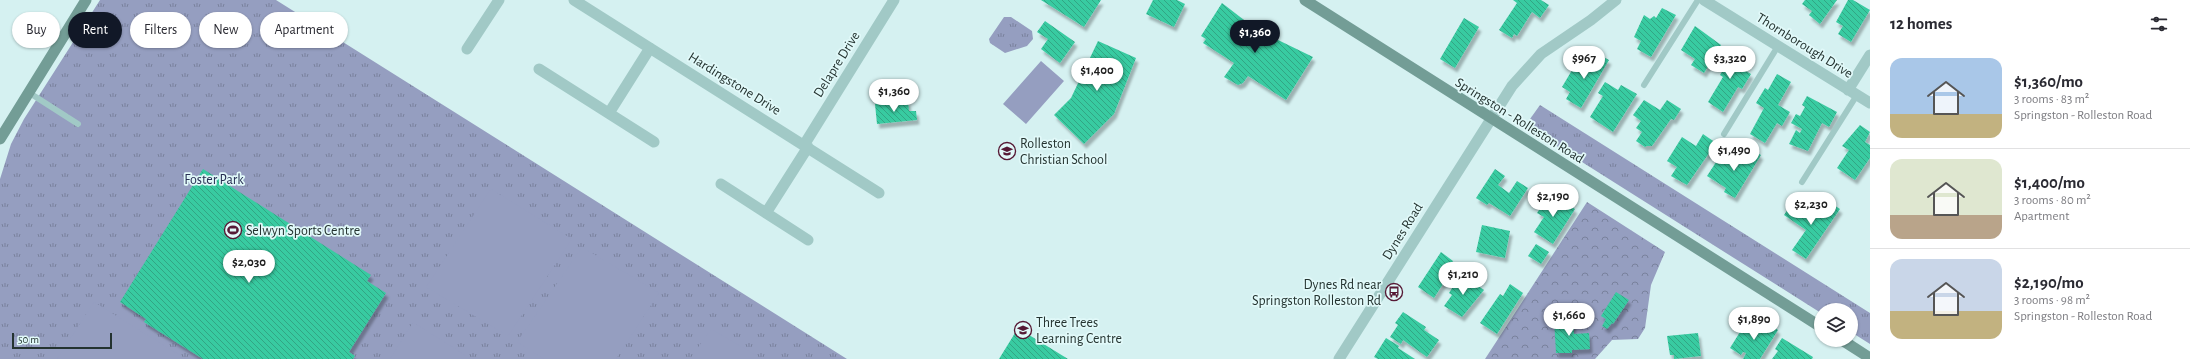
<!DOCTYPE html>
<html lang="en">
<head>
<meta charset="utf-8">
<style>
	body { margin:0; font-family:"Alegreya Sans",sans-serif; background:#f7f7f7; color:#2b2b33; height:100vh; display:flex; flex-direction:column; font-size:15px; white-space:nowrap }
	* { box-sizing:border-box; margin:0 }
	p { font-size:13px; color:#7c7c81 }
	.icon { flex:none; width:22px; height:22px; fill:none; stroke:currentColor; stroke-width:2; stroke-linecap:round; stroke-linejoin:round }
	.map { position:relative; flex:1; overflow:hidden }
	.sheet { display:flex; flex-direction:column; background:#fff; width:320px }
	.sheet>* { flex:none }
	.guide { position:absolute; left:12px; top:12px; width:380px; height:36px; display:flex; gap:8px }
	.fabs { position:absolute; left:1814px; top:303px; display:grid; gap:8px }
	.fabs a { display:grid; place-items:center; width:44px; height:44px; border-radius:50%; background:#fff; box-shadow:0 1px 3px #0004; font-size:20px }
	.scale { position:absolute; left:12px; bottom:10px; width:100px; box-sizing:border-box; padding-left:4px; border:2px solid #243330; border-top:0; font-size:11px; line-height:14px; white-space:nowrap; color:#243330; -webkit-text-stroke:3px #e1f9f9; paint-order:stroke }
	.price { position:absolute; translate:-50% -34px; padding:0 9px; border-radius:14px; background:#fff; color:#222; font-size:13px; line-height:26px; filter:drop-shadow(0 1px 2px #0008) }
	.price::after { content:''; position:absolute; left:50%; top:24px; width:12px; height:9px; margin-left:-6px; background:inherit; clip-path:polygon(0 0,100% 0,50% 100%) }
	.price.selected { background:#111827; color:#fff }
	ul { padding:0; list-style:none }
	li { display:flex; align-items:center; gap:12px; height:100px; padding:0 20px }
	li+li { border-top:1px solid #e1e1e2 }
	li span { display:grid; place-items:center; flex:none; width:112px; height:80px; border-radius:12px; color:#555 }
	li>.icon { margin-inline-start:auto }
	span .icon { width:48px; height:48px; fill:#fffc; stroke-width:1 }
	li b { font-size:17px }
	h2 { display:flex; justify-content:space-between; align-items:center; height:48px; padding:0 20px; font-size:17px }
	.pill { padding:0 14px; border-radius:18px; background:#fff; box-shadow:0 1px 3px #0004; font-size:14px; line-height:36px }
	.pill.selected { background:#111827; color:#fff }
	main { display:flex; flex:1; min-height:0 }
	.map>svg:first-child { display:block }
</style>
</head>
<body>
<main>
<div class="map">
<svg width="1870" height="359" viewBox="0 0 1870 359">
	<defs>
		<pattern id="grass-tufts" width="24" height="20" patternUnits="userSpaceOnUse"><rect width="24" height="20" fill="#959ec0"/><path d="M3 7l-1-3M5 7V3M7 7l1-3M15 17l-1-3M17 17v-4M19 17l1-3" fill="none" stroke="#79819c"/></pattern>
		<pattern id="forest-crowns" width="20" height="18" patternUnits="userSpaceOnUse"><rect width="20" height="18" fill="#959ec0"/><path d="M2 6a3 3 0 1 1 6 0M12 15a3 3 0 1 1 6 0" fill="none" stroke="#79819c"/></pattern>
		<pattern id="building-back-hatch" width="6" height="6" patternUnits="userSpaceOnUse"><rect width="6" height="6" fill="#39cba1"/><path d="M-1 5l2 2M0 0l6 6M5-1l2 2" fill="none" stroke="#30a584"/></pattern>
		<filter id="shadow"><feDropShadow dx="2.5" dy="4.5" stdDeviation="1" flood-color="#0004"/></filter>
	</defs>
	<rect width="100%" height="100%" fill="#d5f1f1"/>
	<path fill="url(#grass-tufts)" d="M100 0H276L847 359H0V179L11 144 24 119Z
		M1004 17H1011L1032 31 1033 39 1027 46 1005 53 990 43 989 39Z
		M1540 105 1870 313V344L1851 332V310H1821V313L1525 126Z"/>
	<path fill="url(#forest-crowns)" d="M1587 202 1665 252 1651 285 1645 328 1638 339 1612 340 1595 359H1485Z"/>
	<path fill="#959ec0" d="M1041 61 1064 81 1026 124 1003 104Z
		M491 189 572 239 508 336 426 287Z
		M582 247 659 293 616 359H544L517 342Z
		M94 302 186 359H57Z
		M413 322 471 359H390Z
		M711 329 762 359H690Z"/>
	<path fill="url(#building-back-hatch)" filter="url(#shadow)" d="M1041 0H1101L1084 27Z
		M1153 0H1177L1185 4 1174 27 1146 14Z
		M1513 0H1541L1549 5 1540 18 1532 12 1517 36 1514 34 1512 38 1499 30 1517 3Z
		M1805 0H1837L1820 24 1809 15 1812 11 1802 4Z
		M1848 0H1853L1870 10 1851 42 1838 34 1843 26 1836 22Z
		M1222 3 1257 30 1255 32 1268 42 1276 39 1313 57 1286 100 1248 76 1243 83 1238 85 1224 77 1234 63 1203 43 1206 39 1201 36Z
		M1662 8 1676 15 1651 57 1637 49 1641 41 1634 37 1644 15 1650 19 1654 16 1656 18Z
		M1464 18 1479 27 1455 68 1440 59Z
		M1045 21 1075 42 1060 63 1041 49 1048 39 1037 32Z
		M1695 26 1721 45 1704 73 1691 65 1695 59 1681 50Z
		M1098 41 1136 58 1114 114 1084 144 1054 115 1071 98Z
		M1727 47 1746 59 1741 68 1751 74 1742 89 1738 87 1723 112 1708 102 1723 77 1720 75 1728 61 1721 57Z
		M1598 54 1609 60 1581 108 1566 99 1570 92 1562 87 1578 60 1590 68Z
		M1777 74 1791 82 1778 105 1790 112 1782 126 1777 123 1765 143 1750 134 1764 108 1756 103 1765 88 1768 90Z
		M1605 82 1618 90 1621 85 1637 94 1613 132 1590 117 1603 96 1598 93Z
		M1807 96 1837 112 1829 127 1822 123 1808 151 1789 144 1796 130 1800 133 1802 129 1791 123 1796 114 1800 116 1805 107 1802 105Z
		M1644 100 1660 110 1667 100 1681 109 1674 120 1671 119 1652 146H1647L1645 147 1636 141 1642 132 1636 128 1641 121 1633 115Z
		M908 101 909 111H916L917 120 877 124 875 104Z
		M1860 125 1870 132 1865 142 1870 145V158L1855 180 1837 168 1849 150 1842 146Z
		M1703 134 1716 143 1687 185 1671 176 1677 167 1667 161 1682 137 1696 146Z
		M1749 148 1761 155 1735 198 1724 192 1726 188 1707 176 1720 156 1737 167Z
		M203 169 371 275 367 281 386 293 349 352 355 356 353 359H203L144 322 146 319 120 302Z
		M1495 169 1505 176 1498 185 1509 193 1517 181 1528 188 1510 216 1489 203 1487 205 1476 198Z
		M1544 193 1560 203 1562 201 1575 209 1553 244 1534 232 1544 217 1537 213 1541 207 1537 204Z
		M1826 200 1840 209 1806 259 1792 250 1806 230 1784 215 1792 203 1814 217Z
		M1482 225 1510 231 1505 258 1476 252Z
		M1536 244 1549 252 1541 264 1528 256Z
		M1441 252 1453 261 1449 268 1452 270 1434 298 1418 287Z
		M1461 274 1484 290 1462 317 1444 306 1452 295 1449 293Z
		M1510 284 1523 293 1497 334 1480 323 1500 294 1503 296Z
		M1616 292 1629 300 1613 324 1612 323 1607 329 1602 326 1606 319 1601 316Z
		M1403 312 1426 327 1424 330 1439 340 1427 357 1403 340 1401 344 1390 337 1398 325 1395 323Z
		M1573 318 1574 334 1589 333 1590 349 1572 350V353H1556L1554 319Z
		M1765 321 1778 330 1760 359H1743L1746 353 1743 352 1741 355 1730 348 1745 324 1759 332Z
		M1021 330 1068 359H999L1015 333Z
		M1698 333 1701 356 1674 359V355H1670L1667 336Z
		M1386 338 1399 346 1398 348 1415 359H1378L1374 357Z
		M1782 338 1813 357 1812 359H1772L1778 351 1775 349Z"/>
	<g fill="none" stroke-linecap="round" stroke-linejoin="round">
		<path stroke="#a1c9c6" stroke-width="6" d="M1644 85 1698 0
			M28 92 78 124
			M1724 134 1778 46
			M1802 182 1857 95"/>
		<path stroke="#a1c9c6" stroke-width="11" d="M574 0 879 193
			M1704 0 1870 103
			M467 49 499 0
			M539 69 654 142
			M1848 90 1870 55
			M609 113 650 48
			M804 145 894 0
			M721 184 808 240
			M766 213 808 147"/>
		<path stroke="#a1c9c6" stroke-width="11" d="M1339 359 1512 86 1541 54 1591 20 1616 0"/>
		<path stroke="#739d96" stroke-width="11" d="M1305 0 1821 327
			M0 139 86 0
			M1842 340 1870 358"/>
	</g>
	<defs>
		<g id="school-ring" transform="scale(0.9)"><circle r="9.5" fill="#e1f9f9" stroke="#561935" stroke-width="1.5"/><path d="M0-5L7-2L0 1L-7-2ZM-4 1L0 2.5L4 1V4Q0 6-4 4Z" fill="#561935"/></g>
		<g id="stadium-ring" transform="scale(0.9)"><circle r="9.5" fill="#e1f9f9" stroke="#561935" stroke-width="1.5"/><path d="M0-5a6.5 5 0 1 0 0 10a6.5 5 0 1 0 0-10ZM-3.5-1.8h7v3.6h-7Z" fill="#561935"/></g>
		<g id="bus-ring" transform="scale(0.9)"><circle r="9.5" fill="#e1f9f9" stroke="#561935" stroke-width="1.5"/><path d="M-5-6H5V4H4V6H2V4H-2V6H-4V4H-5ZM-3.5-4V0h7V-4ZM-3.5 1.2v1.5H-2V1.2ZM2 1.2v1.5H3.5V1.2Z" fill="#561935"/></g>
	</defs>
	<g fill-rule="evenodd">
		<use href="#school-ring" x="1007" y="151"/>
		<use href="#stadium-ring" x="233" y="230"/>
		<use href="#bus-ring" x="1394" y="292"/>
		<use href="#school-ring" x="1023" y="330"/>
	</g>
	<g text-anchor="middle" stroke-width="3.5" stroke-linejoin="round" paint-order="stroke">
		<g font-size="14" fill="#243330" stroke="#e1f9f9">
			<text transform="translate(1805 45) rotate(32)" y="5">Thornborough Drive</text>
			<text transform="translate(836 64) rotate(-58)" y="5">Delapre Drive</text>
			<text transform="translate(735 83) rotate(32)" y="5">Hardingstone Drive</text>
			<text transform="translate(1520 120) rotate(32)" y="5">Springston - Rolleston Road</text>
			<text transform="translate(1402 231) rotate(-58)" y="5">Dynes Road</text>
		</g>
		<g font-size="14" fill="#243330" stroke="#e1f9f9" text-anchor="start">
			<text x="1020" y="148">Rolleston<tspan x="1020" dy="16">Christian School</tspan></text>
			<text x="246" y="235">Selwyn Sports Centre</text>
			<text x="1381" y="289" text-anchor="end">Dynes Rd near<tspan x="1381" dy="16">Springston Rolleston Rd</tspan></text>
			<text x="1036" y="327">Three Trees<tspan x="1036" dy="16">Learning Centre</tspan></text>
		</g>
		<g font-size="14" fill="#272e52" stroke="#e1f9f9">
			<text x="214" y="184">Foster Park</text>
		</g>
	</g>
</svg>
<div class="fabs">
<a><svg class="icon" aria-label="layers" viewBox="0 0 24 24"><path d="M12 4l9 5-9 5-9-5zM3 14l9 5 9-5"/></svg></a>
</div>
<div class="scale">50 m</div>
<b class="price selected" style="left:1255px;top:54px">$1,360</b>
<b class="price" style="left:1584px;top:80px">$967</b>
<b class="price" style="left:1730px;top:80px">$3,320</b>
<b class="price" style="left:1097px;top:92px">$1,400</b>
<b class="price" style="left:894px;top:113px">$1,360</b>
<b class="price" style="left:1734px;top:172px">$1,490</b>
<b class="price" style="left:1553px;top:218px">$2,190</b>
<b class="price" style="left:1811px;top:226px">$2,230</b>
<b class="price" style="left:249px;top:284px">$2,030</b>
<b class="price" style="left:1463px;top:296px">$1,210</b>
<b class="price" style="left:1569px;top:337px">$1,660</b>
<b class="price" style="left:1754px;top:341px">$1,890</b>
<div class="guide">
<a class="pill">Buy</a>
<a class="pill selected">Rent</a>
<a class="pill">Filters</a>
<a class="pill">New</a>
<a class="pill">Apartment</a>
</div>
</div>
<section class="sheet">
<h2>12 homes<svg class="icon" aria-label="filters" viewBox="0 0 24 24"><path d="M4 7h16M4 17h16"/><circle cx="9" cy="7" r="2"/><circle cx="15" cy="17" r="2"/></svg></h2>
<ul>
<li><span style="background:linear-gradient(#a9c7e8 70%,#c2b280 0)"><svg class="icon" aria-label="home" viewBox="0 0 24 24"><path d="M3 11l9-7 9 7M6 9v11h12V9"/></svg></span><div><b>$1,360/mo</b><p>3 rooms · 83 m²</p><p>Springston - Rolleston Road</p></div></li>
<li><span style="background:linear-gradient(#dfe7d0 70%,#b9a48a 0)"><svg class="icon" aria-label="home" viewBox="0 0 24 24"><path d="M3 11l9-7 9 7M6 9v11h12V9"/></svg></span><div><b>$1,400/mo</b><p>3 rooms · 80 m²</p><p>Apartment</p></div></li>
<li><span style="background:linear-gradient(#c9d6e8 65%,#c2b280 0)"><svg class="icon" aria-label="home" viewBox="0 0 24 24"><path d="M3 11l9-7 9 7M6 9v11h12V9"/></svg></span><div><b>$2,190/mo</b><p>3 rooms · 98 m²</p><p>Springston - Rolleston Road</p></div></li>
</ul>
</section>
</main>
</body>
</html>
